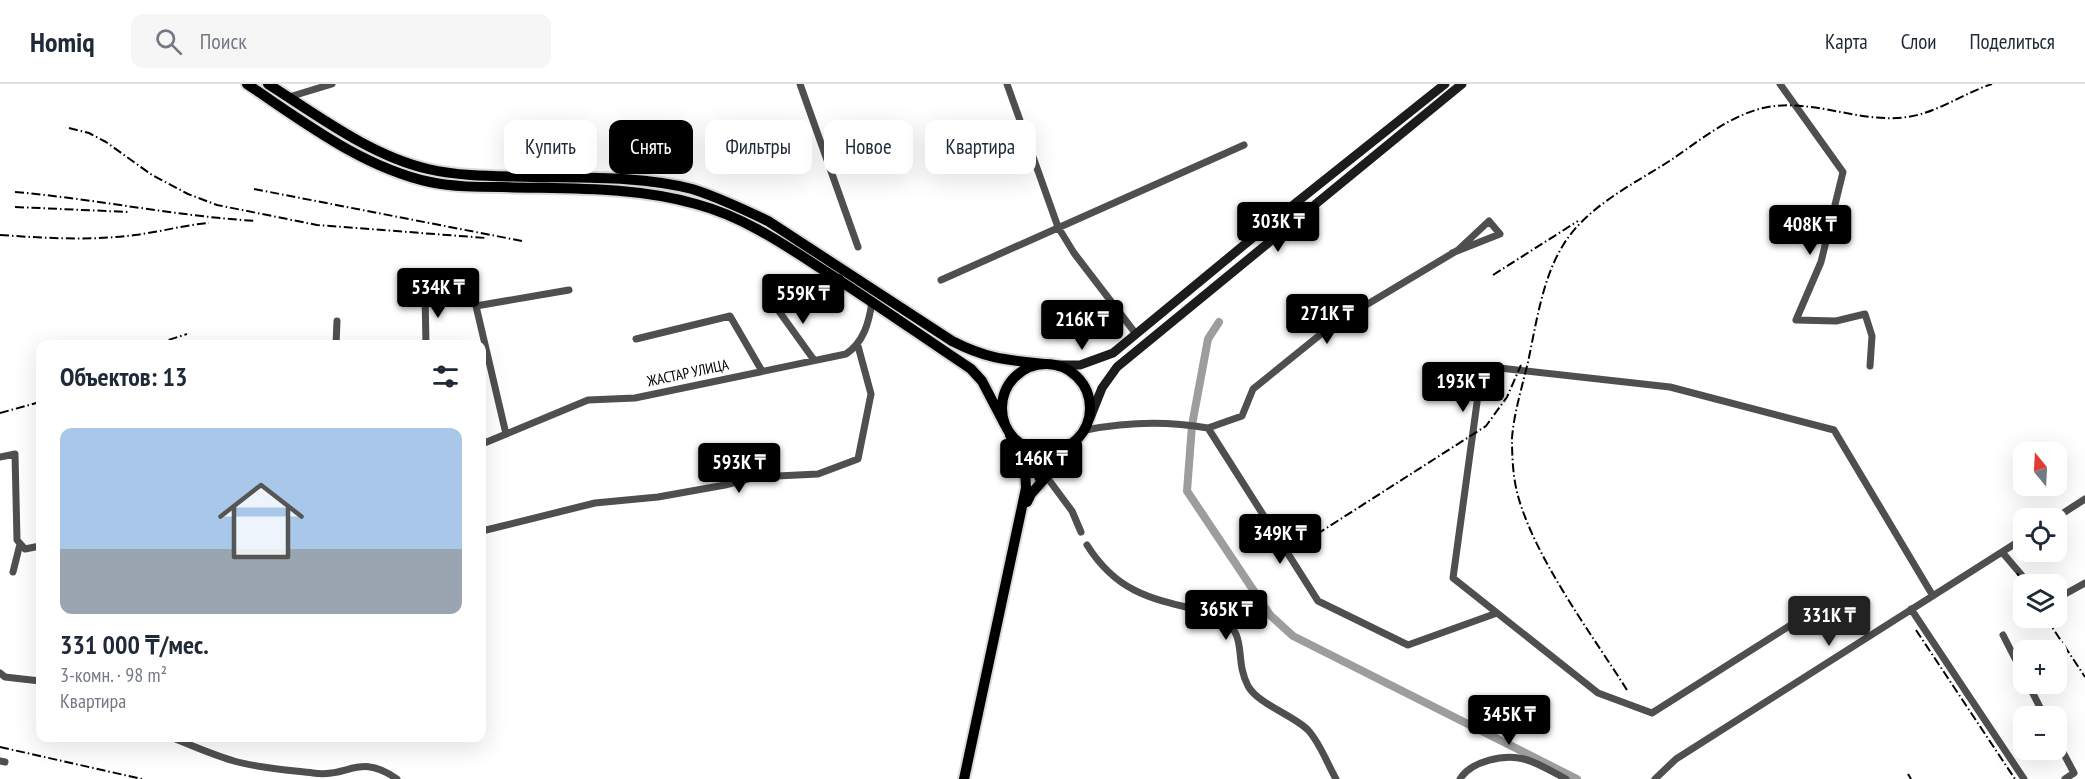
<!DOCTYPE html>
<html lang="ru">
<head>
<meta charset="utf-8">
<style>
	body { margin:0; font-family:"PT Sans Narrow",sans-serif; background:#f6f6f7; color:#1f2937; height:100vh; display:flex; flex-direction:column; font-size:22px; white-space:nowrap }
	* { box-sizing:border-box; margin:0 }
	p { font-size:20px; color:#747a83 }
	.icon { flex:none; width:33px; height:33px; fill:none; stroke:currentColor; stroke-width:2; stroke-linecap:round; stroke-linejoin:round }
	.map { position:relative; flex:1; overflow:hidden }
	.drawer { position:absolute; left:36px; top:256px; width:450px; height:402px; display:flex; flex-direction:column; background:#fff; border-radius:12px; box-shadow:0 6px 24px #0002 }
	.drawer>* { flex:none }
	.hud { position:absolute; left:504px; top:36px; width:570px; height:54px; display:flex; gap:12px }
	.needle { width:39px; rotate:342deg }
	.tools { position:absolute; left:2013px; top:358px; display:grid; gap:12px }
	.tools a { display:grid; place-items:center; width:54px; height:54px; border-radius:12px; background:#fff; box-shadow:0 6px 24px #0002; font-size:30px }
	.price { position:absolute; translate:-50% -51px; padding:0 14px; border-radius:6px; background:#000; color:#fff; font-size:20px; line-height:39px; filter:drop-shadow(0 2px 3px #0008) }
	.price::after { content:''; position:absolute; left:50%; top:36px; width:18px; height:14px; margin-left:-9px; background:inherit; clip-path:polygon(0 0,100% 0,50% 100%) }
	.price.active { background:#222; color:#fff }
	ul { padding:0; list-style:none }
	li { display:grid; align-content:center; gap:12px; height:318px; padding:0 24px }
	li+li { border-top:2px solid #e0e1e3 }
	li span { display:grid; place-items:center; height:186px; border-radius:12px; color:#555 }
	li>.icon { margin-inline-start:auto }
	span .icon { width:108px; height:108px; fill:#fffc; stroke-width:1 }
	li b { font-size:26px }
	h2 { display:flex; justify-content:space-between; align-items:center; height:72px; padding:0 24px; font-size:26px }
	.pill { padding:0 21px; border-radius:12px; background:#fff; box-shadow:0 6px 24px #0002; font-size:21px; line-height:54px }
	.pill.active { background:#000; color:#fff }
	header { display:flex; align-items:center; gap:36px; box-sizing:border-box; height:84px; padding:0 30px; background:#fff; border-bottom:2px solid #e0e1e3 }
	header strong { font-size:28px }
	nav { display:flex; gap:33px; margin-inline-start:auto; font-size:21px }
	.search { width:420px; height:54px; background:#f6f6f7; display:flex; align-items:center; gap:15px; box-sizing:border-box; padding:0 21px; border-radius:12px; color:#747a83; font-size:22px }
	.map>svg:first-child { display:block }
</style>
</head>
<body>
<header>
<strong>Homiq</strong>
<div class="search"><svg class="icon" aria-label="search" viewBox="0 0 24 24"><circle cx="10" cy="10" r="6"/><path d="M15 15l6 6"/></svg>Поиск</div>
<nav><a>Карта</a><a>Слои</a><a>Поделиться</a></nav>
</header>
<div class="map">
<svg width="2085" height="695" viewBox="0 0 2085 695">
	<rect width="100%" height="100%" fill="#fff"/>
	<g fill="none" stroke-linecap="round" stroke-linejoin="round">
		<path stroke="#9d9d9d" stroke-width="8" d="M1219 238 1208 255 1192 341 1187 407 1270 531 1293 552 1577 695"/>
		<g stroke="#dbdbdb" stroke-width="14">
			<path id="primary" d="M247 0C304 38 362 83 430 98 453 103 478 103 502 103 566 105 633 102 696 120 745 133 786 162 828 189 876 220 923 253 971 285L982 297 1005 341
				M268 0C317 31 371 72 428 85 462 93 499 92 533 93 585 94 641 92 692 105 718 113 743 125 768 137L952 257C987 275 1007 276 1045 280
				M1002 324a44 44 0 1 1 88 0a44 44 0 1 1-88 0Z
				M1027 418 1031 410 1072 363
				M964 695 1026 404 1025 384 1010 351"/>
		</g>
		<path stroke="#4f4f4f" stroke-width="7" d="M800 0 858 163
			M1007 0 1058 143 1074 169 1136 250
			M1780 0 1843 88 1821 178 1796 236 1836 237 1865 230 1872 252 1870 282
			M289 13 332 0
			M941 196 1244 61
			M425 210 426 261
			M773 219 814 276
			M636 255 730 232 762 287
			M336 261 337 237
			M1208 344 1242 332 1253 305 1331 242 1458 166 1489 137 1500 150 1452 169
			M1086 346C1126 338 1168 337 1208 344L1318 517 1408 561 1497 529
			M506 350 476 222 569 206
			M482 360 588 316 635 314 846 270C864 258 869 238 872 218
			M1021 364 1046 392 1072 427 1081 448
			M0 373 15 370 17 456 25 465 40 462
			M2054 435 2085 415
			M482 447 595 419 658 413 725 401 755 393 818 390 858 375 871 310 858 262
			M1087 461C1121 515 1161 516 1219 531 1250 553 1233 573 1248 602 1258 620 1293 631 1308 646 1320 659 1327 679 1336 695
			M2002 468 2030 501
			M13 488 20 460
			M2056 515 2085 499
			M1816 525 1652 629 1598 609 1453 494 1482 282 1670 303 1834 346 1933 512
			M1911 525 2024 695
			M2003 551 2024 592
			M0 589 5 593 40 597
			M2028 600 2045 633
			M173 654C193 662 213 671 234 677 258 684 287 686 313 689 349 694 359 668 397 695
			M2056 655 2074 689 2065 695
			M0 677 5 678
			M1460 695C1471 677 1504 670 1524 675 1539 679 1553 688 1566 695
			M1655 695 1676 675 2024 454"/>
		<path stroke="#1c1c1c" stroke-width="9" d="M1055 281H1080L1113 269 1267 142 1445 0
			M1090 334 1102 304 1117 283 1462 0"/>
		<use href="#primary" stroke="#000" stroke-width="10"/>
		<path stroke="#000" stroke-width="2" stroke-dasharray="9 3 1.5 3" stroke-linecap="butt" d="M69 44 89 49 106 58 152 91 188 110 217 121 317 141 486 154
			M254 105 522 157
			M15 108C96 115 175 132 256 137
			M15 123 129 128
			M0 151C45 154 90 157 135 151 160 148 184 141 209 139
			M1493 191 1578 137
			M153 261 187 250
			M39 283H40
			M0 329 40 318
			M1289 468 1486 342 1507 313 1521 281
			M2017 489 2025 501
			M2046 534 2085 593
			M1916 546 2015 695
			M1627 606C1591 549 1536 476 1518 412 1513 394 1512 373 1512 354 1514 329 1522 303 1528 278 1536 241 1542 196 1562 163 1585 123 1634 100 1671 76 1699 57 1729 32 1763 24 1811 13 1859 40 1907 33 1937 29 1964 9 1992 0
			M0 663 142 695
			M1908 690 1911 695"/>
	</g>
	<g text-anchor="middle" stroke-width="4.5" stroke-linejoin="round" paint-order="stroke">
		<g font-size="15" fill="#000" stroke="#fff">
			<text transform="translate(688 289) rotate(-12)" y="5">ЖАСТАР УЛИЦА</text>
		</g>
	</g>
</svg>
<div class="tools">
<a><svg class="needle" viewBox="-14 -14 28 28"><path d="M0-13l5 13h-10z" fill="#e53935"/><path d="M0 13l5-13h-10z" fill="#747a83"/></svg></a>
<a><svg class="icon" aria-label="locate" viewBox="0 0 24 24"><circle cx="12" cy="12" r="6"/><path d="M12 2v4M12 18v4M2 12h4M18 12h4"/></svg></a>
<a><svg class="icon" aria-label="layers" viewBox="0 0 24 24"><path d="M12 4l9 5-9 5-9-5zM3 14l9 5 9-5"/></svg></a>
<a>+</a>
<a>−</a>
</div>
<b class="price" style="left:1278px;top:169px">303K ₸</b>
<b class="price" style="left:1810px;top:172px">408K ₸</b>
<b class="price" style="left:438px;top:235px">534K ₸</b>
<b class="price" style="left:803px;top:241px">559K ₸</b>
<b class="price" style="left:1327px;top:261px">271K ₸</b>
<b class="price" style="left:1082px;top:267px">216K ₸</b>
<b class="price" style="left:1463px;top:329px">193K ₸</b>
<b class="price" style="left:1041px;top:406px">146K ₸</b>
<b class="price" style="left:739px;top:410px">593K ₸</b>
<b class="price" style="left:1280px;top:481px">349K ₸</b>
<b class="price" style="left:1226px;top:557px">365K ₸</b>
<b class="price active" style="left:1829px;top:563px">331K ₸</b>
<b class="price" style="left:1509px;top:662px">345K ₸</b>
<div class="hud">
<a class="pill">Купить</a>
<a class="pill active">Снять</a>
<a class="pill">Фильтры</a>
<a class="pill">Новое</a>
<a class="pill">Квартира</a>
</div>
<section class="drawer">
<h2>Объектов: 13<svg class="icon" aria-label="filters" viewBox="0 0 24 24"><path d="M4 7h16M4 17h16"/><circle cx="9" cy="7" r="2"/><circle cx="15" cy="17" r="2"/></svg></h2>
<ul>
<li><span style="background:linear-gradient(#a9c7e8 65%,#9aa5b1 0)"><svg class="icon" aria-label="home" viewBox="0 0 24 24"><path d="M3 11l9-7 9 7M6 9v11h12V9"/></svg></span><div><b>331 000 ₸/мес.</b><p>3-комн. · 98 m²</p><p>Квартира</p></div></li>
</ul>
</section>
</div>
</body>
</html>
